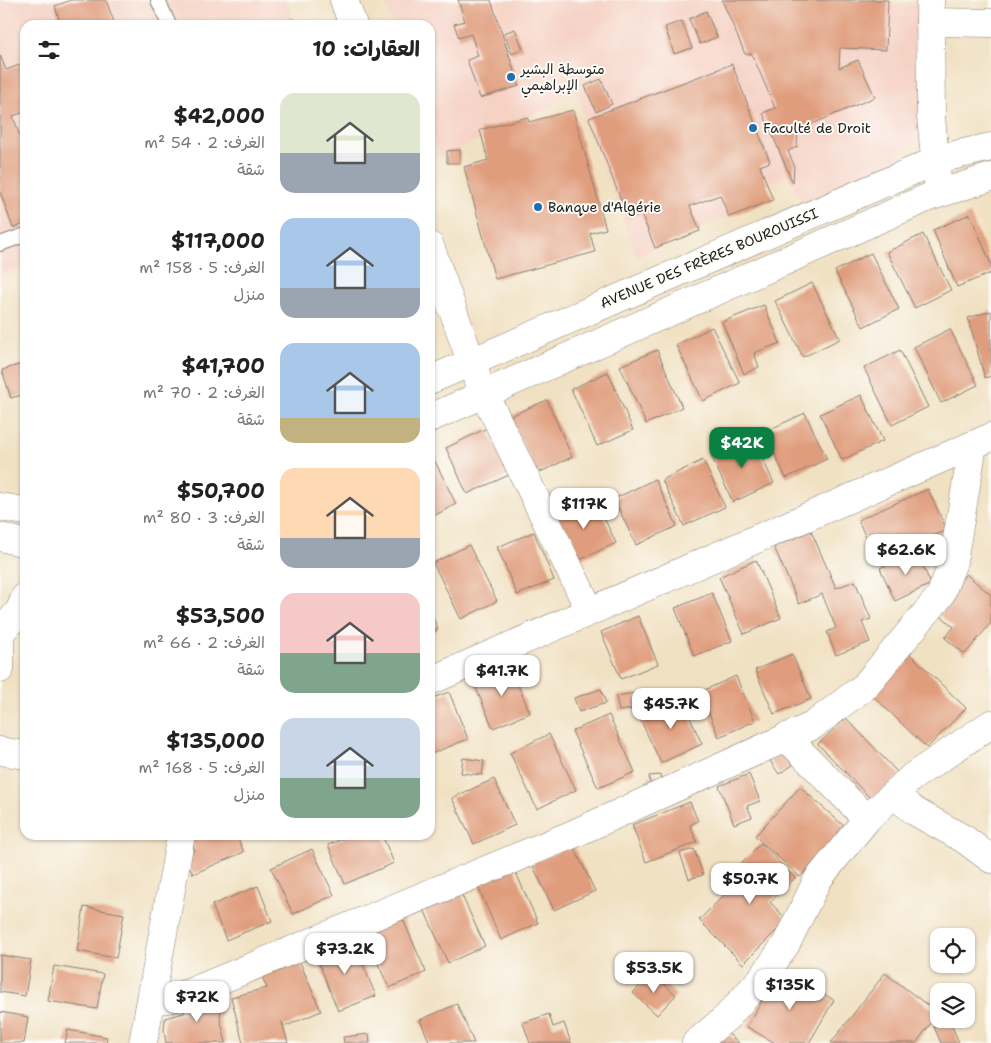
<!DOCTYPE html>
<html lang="ar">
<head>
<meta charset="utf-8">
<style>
	body { margin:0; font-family:"Shantell Sans","Playpen Sans Arabic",sans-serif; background:#f2f2f2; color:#222; direction:rtl; height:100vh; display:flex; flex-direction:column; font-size:19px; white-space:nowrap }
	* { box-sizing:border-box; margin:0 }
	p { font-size:16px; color:#767676 }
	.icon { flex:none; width:28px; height:28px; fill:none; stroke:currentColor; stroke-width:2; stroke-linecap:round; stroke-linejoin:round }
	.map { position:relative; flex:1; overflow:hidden; direction:ltr }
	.side { position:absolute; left:20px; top:20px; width:415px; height:820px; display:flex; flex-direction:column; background:#fff; border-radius:15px; box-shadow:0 1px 4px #0004; direction:rtl }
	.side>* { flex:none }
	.tools { position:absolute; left:930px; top:928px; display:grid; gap:10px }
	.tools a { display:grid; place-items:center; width:45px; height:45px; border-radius:10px; background:#fff; box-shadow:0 1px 4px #0004; font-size:25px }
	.price { position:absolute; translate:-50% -42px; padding:0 11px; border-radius:10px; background:#fff; color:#222; font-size:16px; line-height:32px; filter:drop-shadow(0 1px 2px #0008) }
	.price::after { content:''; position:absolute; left:50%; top:30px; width:15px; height:11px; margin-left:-8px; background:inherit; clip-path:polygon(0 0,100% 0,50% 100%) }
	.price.active { background:#0b8043; color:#fff }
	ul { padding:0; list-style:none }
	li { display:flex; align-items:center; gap:15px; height:125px; padding:0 15px }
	li span { display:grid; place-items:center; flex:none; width:140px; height:100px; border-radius:15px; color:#555 }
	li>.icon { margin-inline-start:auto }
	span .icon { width:60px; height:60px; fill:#fffc; stroke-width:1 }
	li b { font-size:21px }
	h2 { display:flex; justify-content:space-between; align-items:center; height:60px; padding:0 15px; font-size:21px }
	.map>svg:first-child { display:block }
</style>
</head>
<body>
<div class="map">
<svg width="991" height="1043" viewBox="0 0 991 1043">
	<rect width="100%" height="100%" fill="#fdfcf7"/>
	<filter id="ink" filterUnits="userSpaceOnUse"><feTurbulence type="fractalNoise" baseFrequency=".02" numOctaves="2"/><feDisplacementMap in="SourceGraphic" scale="10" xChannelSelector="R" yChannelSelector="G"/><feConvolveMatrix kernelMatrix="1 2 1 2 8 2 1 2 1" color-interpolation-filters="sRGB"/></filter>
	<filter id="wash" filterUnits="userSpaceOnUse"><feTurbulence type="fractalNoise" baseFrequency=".0096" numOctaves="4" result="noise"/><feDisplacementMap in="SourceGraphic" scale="20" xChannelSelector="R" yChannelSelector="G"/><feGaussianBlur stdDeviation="1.12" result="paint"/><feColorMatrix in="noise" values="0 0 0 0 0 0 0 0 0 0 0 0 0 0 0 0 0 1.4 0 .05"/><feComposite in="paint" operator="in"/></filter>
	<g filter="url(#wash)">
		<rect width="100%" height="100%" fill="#f1e1c3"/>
		<path fill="#f6d2c5" d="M0 0H286L295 25H25V266L0 274Z
			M384 0H803L858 5H921L922 114 914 141 890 166 804 206 788 174 765 186 770 196 637 257 573 86 549 108 440 157 430 129V25H393Z"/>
		<g id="blocks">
			<path fill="#e09d7d" d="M71 0H106L115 25H61L55 6Z
				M458 0H491L519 86 480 98 467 60 478 56 471 34 459 38 454 24 465 21Z
				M722 0H888L886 50 840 48 839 68 858 60 875 97 798 130 797 147 788 151 794 165 793 183 763 113 775 108 752 54H745Z
				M706 11 717 37 700 44 689 19Z
				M293 19 294 25H277Z
				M682 21 692 48 674 54 665 27Z
				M515 29 523 49 512 54 504 33Z
				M0 55 6 70 25 63V112L13 116 25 151V224L13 228 0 192Z
				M732 64 770 162 760 166 773 200 729 217 720 195 690 206 700 231 655 248 641 213 628 218 589 118Z
				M601 79 612 104 596 112 585 86Z
				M573 110 606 229 590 233 595 252 495 279 464 167 488 160 480 130 527 117 529 122Z
				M460 150V163H447V151Z
				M970 214 991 264V273L957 287 933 230Z
				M923 234 951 290 915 308 887 252Z
				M871 253 899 309 863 327 835 271Z
				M812 283 840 339 803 357 775 301Z
				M764 305 780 343 754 353 759 367 744 374 722 322Z
				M991 311V376L985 378 968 318Z
				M712 327 740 383 703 401 676 345Z
				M950 329 978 385 941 403 914 347Z
				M657 350 682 407 646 424 620 366Z
				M900 350 928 407 892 425 864 368Z
				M25 363V403L22 395 11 398 2 370Z
				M608 372 633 430 597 446 571 389Z
				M861 395 883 441 842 460 820 414Z
				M547 400 572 457 536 474 510 416Z
				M805 413 827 459 786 478 764 432Z
				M487 428 509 475 467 494 446 448Z
				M752 437 774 483 733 502 711 456Z
				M430 451 456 504 430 518Z
				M703 460 725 507 684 526 662 480Z
				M655 479 677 526 636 545 614 499Z
				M928 489 947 530 877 562 858 520Z
				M594 497 616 543 575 562 553 516Z
				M811 531 836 588 855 581 871 619 862 622 870 642 836 655 827 632 836 628 822 594 799 604 774 547Z
				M534 532 554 580 517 595 497 547Z
				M469 545 497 601 461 619 433 563Z
				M916 551 931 584 895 601 880 568Z
				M756 560 781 618 744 634 719 577Z
				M966 574 991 595V623L965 654 945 638 954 627 935 611Z
				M712 593 732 641 694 656 675 608Z
				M430 612 438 629 430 634Z
				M638 616 658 664 621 679 601 632Z
				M908 652 966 708 927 748 869 692Z
				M792 654 811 699 774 714 755 670Z
				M510 666 530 713 493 728 473 681Z
				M736 676 755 721 719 737 700 692Z
				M601 689 606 703 579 712 574 698Z
				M449 692 468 739 431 754 430 699Z
				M636 693 639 708 619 711 616 696Z
				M681 698 702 744 661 763 639 717Z
				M609 715 635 772 598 788 572 731Z
				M846 718 900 775 873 801 818 744Z
				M549 734 576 790 537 809 510 753Z
				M783 751 793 765 779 774 770 761Z
				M463 758 484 761 482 775 461 773Z
				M749 774 760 801 747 806 752 817 734 824 719 786Z
				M660 775 662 789 651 790 649 776Z
				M494 779 515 825 474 844 452 798Z
				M800 787 845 827 800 877 755 836Z
				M690 802 698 821 690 825 697 842 646 862 632 825Z
				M189 835H236L244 852 193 874 184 855 195 850Z
				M352 835H382L394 863 345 884 328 845Z
				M761 843 795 878 770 902 787 920 743 964 699 920 736 883 729 875Z
				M573 845 595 891 554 910 532 864Z
				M312 849 334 895 293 914 271 868Z
				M694 849 703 875 689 879 680 853Z
				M513 866 538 923 501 940 476 882Z
				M258 886 272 921 226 940 212 905Z
				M459 889 485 946 448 963 422 905Z
				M84 907 124 914 116 958 77 951Z
				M401 915 426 972 389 988 363 931Z
				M352 938 376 996 338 1011 315 953Z
				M296 953 321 1011 284 1027 282 1022 288 1043H243L231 997 267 988 259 970Z
				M0 955 31 960 25 996 0 992Z
				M54 966 103 974 97 1009 48 1001Z
				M780 969 834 1000 809 1043H775L747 1027Z
				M652 973 676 995 657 1015 633 993Z
				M885 973 939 1014 935 1018 939 1017V1019H949L959 1043H941L932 1022 916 1043H831Z
				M222 995 220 1018 226 1043H166L164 1030 165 1018 184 1013 185 1001 191 1002Z
				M457 1004 474 1043H430L420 1020Z
				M0 1012 28 1017 24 1043H0Z
				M549 1014 553 1027 564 1023 571 1043H530L523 1023Z
				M68 1030 107 1037 106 1043H65Z
				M726 1032 739 1043H716Z
				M369 1034 370 1043H344L343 1037Z"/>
		</g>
	</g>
	<g filter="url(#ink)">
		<use href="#blocks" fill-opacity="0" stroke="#867e70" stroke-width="1"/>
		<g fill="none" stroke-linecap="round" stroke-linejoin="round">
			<g stroke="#867e70" stroke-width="16">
				<path id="lane" d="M158 0 169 25
					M0 244 25 235"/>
			</g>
			<g stroke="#867e70" stroke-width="29">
				<path id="street" d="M930 22 991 23
					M484 393 590 611
					M430 681 991 437
					M786 737 867 819
					M0 751 25 755
					M894 794 914 811 964 839 991 859
					M152 1000 169 999 191 992 571 835 812 726 864 687 940 596 953 562 973 445
					M143 1043 181 835
					M696 1043 727 1017 764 976 786 944 818 879 867 819 912 777 991 724"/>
			</g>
			<g stroke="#867e70" stroke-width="29">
				<path id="secondary" d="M344 0 353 25
					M930 0 931 117 937 178
					M430 246 477 378
					M430 380 942 158 991 147
					M430 418 929 197 991 177
					M0 507 25 511
					M0 537 25 543
					M0 627V669
					M1 632 20 610 25 597"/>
			</g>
			<use href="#lane" stroke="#fff" stroke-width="14"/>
			<use href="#street" stroke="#fff" stroke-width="28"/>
			<use href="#secondary" stroke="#fff" stroke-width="28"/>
		</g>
	</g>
	<g fill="#1f6fb2" stroke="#fdfcf7" stroke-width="2">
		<circle cx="511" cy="77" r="5"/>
		<circle cx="753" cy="128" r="5"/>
		<circle cx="538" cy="207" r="5"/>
	</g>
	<g text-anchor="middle" stroke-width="4" stroke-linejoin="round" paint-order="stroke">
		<g font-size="14" fill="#1c1c1c" stroke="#fdfcf7" text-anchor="start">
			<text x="521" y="74">متوسطة البشير<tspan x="521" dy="16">الإبراهيمي</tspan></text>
			<text x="763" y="133">Faculté de Droit</text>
			<text x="548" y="212">Banque d'Algérie</text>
		</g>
		<g font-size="14" fill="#1c1c1c" stroke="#fdfcf7">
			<text transform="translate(709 258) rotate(-23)" y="5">AVENUE DES FRÈRES BOUROUISSI</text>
		</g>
	</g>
</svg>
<div class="tools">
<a><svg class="icon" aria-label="locate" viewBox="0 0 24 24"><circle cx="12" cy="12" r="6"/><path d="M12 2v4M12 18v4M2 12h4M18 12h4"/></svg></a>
<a><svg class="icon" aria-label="layers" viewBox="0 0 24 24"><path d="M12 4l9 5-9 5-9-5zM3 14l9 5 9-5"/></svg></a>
</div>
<b class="price active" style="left:742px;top:469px">$42K</b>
<b class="price" style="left:584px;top:530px">$117K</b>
<b class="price" style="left:906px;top:576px">$62.6K</b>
<b class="price" style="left:502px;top:697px">$41.7K</b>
<b class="price" style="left:671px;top:730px">$45.7K</b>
<b class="price" style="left:750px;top:905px">$50.7K</b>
<b class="price" style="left:345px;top:975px">$73.2K</b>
<b class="price" style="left:654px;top:994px">$53.5K</b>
<b class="price" style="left:790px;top:1011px">$135K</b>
<b class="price" style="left:197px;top:1023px">$72K</b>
<section class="side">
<h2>العقارات: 10<svg class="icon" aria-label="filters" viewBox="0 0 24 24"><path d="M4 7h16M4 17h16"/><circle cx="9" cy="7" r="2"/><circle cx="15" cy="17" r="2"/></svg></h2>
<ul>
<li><span style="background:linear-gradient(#dfe7d0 60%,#9aa5b1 0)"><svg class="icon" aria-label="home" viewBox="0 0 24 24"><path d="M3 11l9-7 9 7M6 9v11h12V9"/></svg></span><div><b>$42,000</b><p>الغرف: 2 · 54 m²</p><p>شقة</p></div></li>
<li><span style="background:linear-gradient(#a9c7e8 70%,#9aa5b1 0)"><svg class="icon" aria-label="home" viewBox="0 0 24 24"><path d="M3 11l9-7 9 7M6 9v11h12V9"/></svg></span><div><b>$117,000</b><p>الغرف: 5 · 158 m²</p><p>منزل</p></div></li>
<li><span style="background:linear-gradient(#a9c7e8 75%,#c2b280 0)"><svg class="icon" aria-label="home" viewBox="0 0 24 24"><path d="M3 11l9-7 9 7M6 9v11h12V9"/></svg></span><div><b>$41,700</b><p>الغرف: 2 · 70 m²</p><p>شقة</p></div></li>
<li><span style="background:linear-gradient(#ffd9b3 70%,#9aa5b1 0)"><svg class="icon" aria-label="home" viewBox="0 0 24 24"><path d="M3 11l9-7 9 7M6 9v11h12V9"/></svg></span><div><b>$50,700</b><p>الغرف: 3 · 80 m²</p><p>شقة</p></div></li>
<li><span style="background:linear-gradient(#f6c9c9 60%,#7fa58c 0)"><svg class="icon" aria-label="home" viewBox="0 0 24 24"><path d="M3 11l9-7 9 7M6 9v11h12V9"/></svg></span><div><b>$53,500</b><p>الغرف: 2 · 66 m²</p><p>شقة</p></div></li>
<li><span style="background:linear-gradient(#c9d6e8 60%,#7fa58c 0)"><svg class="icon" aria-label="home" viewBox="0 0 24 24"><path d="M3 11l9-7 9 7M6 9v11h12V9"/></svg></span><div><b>$135,000</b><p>الغرف: 5 · 168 m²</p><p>منزل</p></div></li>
</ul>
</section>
</div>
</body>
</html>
